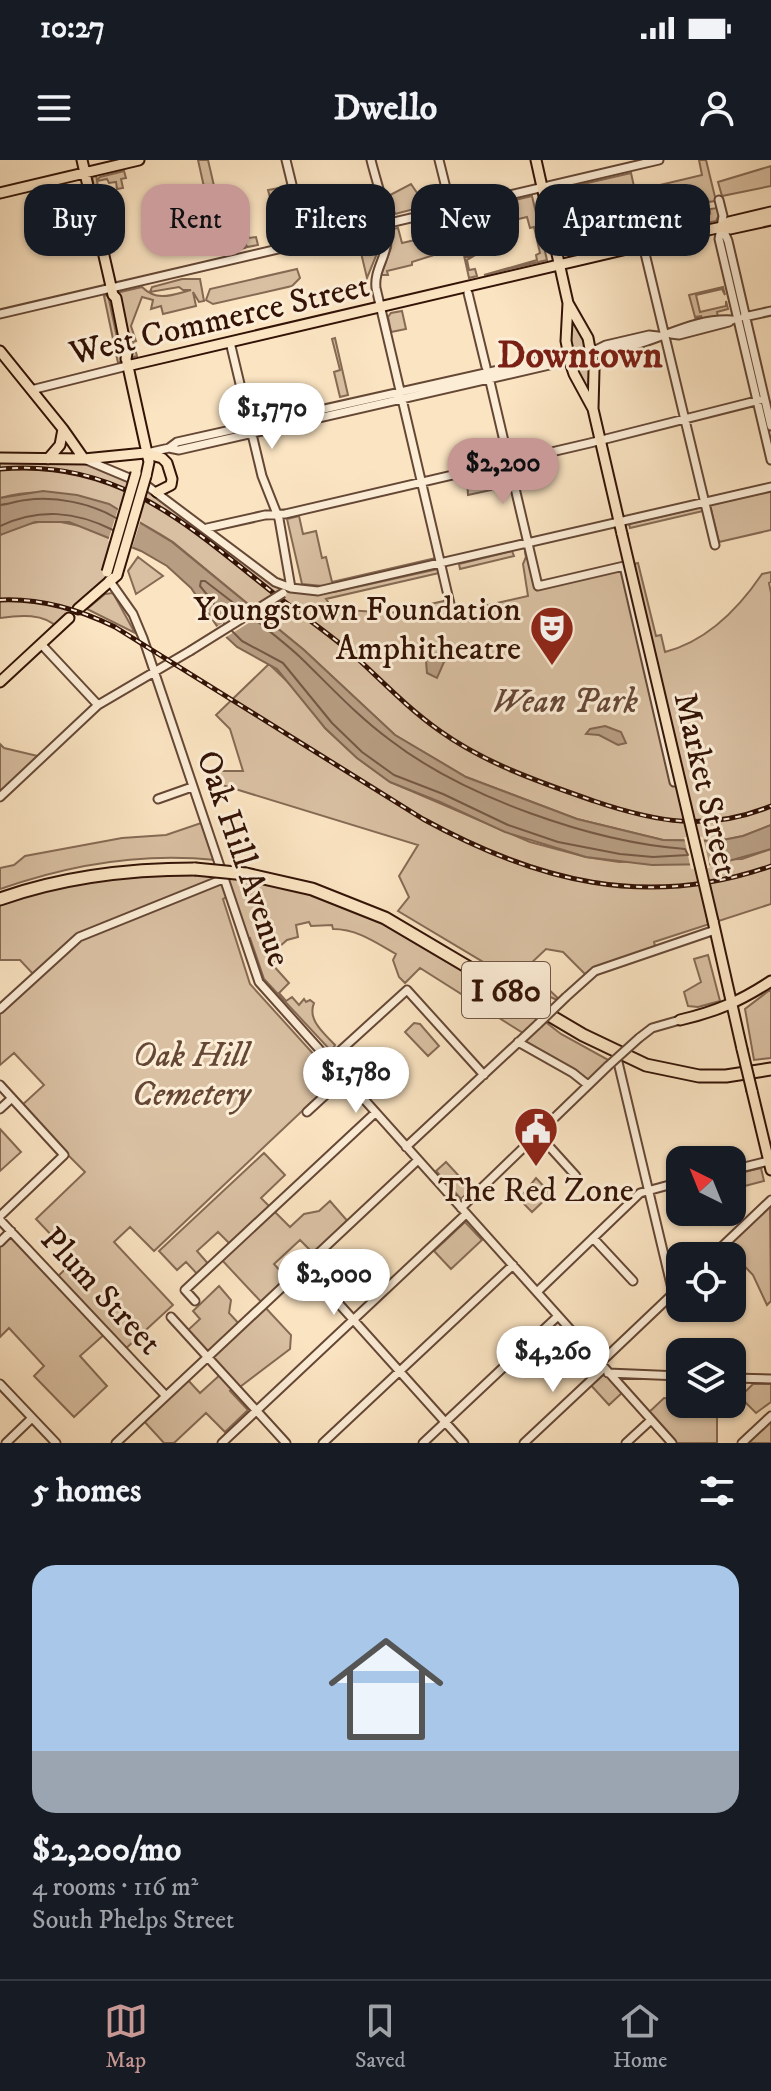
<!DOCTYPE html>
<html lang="en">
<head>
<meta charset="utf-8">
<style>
	body { margin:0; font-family:"IM FELL DW Pica",serif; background:#20242c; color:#f1f3f6; height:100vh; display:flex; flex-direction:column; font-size:30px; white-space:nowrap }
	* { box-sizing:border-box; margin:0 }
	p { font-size:26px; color:#9ea1a6 }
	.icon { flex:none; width:44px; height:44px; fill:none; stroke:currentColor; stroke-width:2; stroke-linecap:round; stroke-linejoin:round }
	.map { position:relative; height:1283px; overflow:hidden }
	.details { display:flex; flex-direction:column; background:#171b24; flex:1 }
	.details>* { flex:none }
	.hud { position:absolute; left:24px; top:24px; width:724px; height:72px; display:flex; gap:16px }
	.needle { width:52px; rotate:317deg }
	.fabs { position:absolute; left:666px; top:986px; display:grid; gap:16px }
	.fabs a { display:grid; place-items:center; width:80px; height:80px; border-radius:16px; background:#171b24; box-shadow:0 2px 6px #0004; font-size:40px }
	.price { position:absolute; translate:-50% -68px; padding:0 18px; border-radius:28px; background:#fff; color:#222; font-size:26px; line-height:52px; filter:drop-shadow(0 2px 4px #0008) }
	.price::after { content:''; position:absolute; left:50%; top:48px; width:24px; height:18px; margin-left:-12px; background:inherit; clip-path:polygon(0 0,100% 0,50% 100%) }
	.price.current { background:#c59692; color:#111 }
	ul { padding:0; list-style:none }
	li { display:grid; align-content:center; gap:16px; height:424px; padding:0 32px }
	li span { display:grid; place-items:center; height:248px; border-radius:24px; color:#555 }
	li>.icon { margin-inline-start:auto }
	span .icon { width:144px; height:144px; fill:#fffc; stroke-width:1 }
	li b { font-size:34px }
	h2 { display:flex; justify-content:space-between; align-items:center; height:96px; padding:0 32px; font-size:34px }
	.tag { padding:0 28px; border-radius:24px; background:#171b24; box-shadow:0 2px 6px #0004; font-size:28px; line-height:72px }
	.tag.current { background:#c59692; color:#111 }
	.status { display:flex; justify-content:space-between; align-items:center; height:56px; padding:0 40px; background:#171b24; direction:ltr }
	.status svg { height:22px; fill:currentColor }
	header { display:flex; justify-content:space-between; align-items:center; height:104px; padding:0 32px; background:#171b24; font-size:36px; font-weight:800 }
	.menu { display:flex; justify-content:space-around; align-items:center; height:112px; border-top:2px solid #363941; background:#171b24; font-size:22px; color:#9ea1a6 }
	.menu a { display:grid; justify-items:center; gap:4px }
	.menu .current { color:#c59692 }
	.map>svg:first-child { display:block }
</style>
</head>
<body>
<div class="status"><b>10:27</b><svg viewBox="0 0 49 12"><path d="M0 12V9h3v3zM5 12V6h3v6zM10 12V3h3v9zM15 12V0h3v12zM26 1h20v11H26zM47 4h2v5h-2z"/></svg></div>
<header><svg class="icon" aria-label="menu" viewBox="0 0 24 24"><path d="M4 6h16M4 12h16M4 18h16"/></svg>Dwello<svg class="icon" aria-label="person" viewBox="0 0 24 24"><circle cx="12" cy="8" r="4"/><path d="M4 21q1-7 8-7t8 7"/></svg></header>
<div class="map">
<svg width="771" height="1283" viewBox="0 0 771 1283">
	<rect width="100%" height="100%" fill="#fbe4c2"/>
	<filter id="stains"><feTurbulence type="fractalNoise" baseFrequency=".0025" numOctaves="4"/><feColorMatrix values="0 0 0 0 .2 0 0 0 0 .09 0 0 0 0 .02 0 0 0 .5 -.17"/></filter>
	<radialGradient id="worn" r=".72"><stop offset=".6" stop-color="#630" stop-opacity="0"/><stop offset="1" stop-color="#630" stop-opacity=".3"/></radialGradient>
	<path fill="#d9c0a2" stroke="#866a54" stroke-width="2" d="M198 0H208L218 43 208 45Z
		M699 0H706L716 41 709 42 707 38 633 55C612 36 587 38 561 44L557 30 631 13 635 31 702 15Z
		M771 6V26L722 36 718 22Z
		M124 11 126 18 121 19 123 28 117 29 116 22 109 23 107 19 97 21 105 61 101 62 92 17 96 16 97 20 100 17Z
		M411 24 426 46 395 54 390 35Z
		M285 27 291 48 274 52 268 30Z
		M532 36 547 100 484 115 537 100 536 95 540 93 534 67 530 68 527 57 489 66V70L471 80 469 88 465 91V93H470L466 94V97H472L467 100 469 110 475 109 477 116 469 118 463 91 456 92 453 77 451 78 454 91 450 92 448 85 434 93V95L412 102V105L387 111 388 115H381L391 88 393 69 398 68 402 83 445 73 442 58 447 56 452 73 449 56Z
		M717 48 719 55 716 61 641 78 639 71 710 54V49Z
		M293 59 297 76 276 81 275 78 279 77 275 63Z
		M380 70V86L367 118 357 76Z
		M247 72 249 78 256 77 258 85 247 87 244 80 245 88 234 90 232 82 239 81 238 74 241 73 243 76 244 73Z
		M297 109 300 118 292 126 213 144 206 140 210 129Z
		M182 119H200L204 141 199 142 193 132 196 146 163 154 161 146 151 149 153 140 142 137 131 166 136 181 133 182 137 196 130 198 116 133 142 127C157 142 172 135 191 130H183L179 127 150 132 152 127Z
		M723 127 725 135 722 129 696 135 700 152 726 146V141L728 149 717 152 718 157 694 160 702 156 695 157 689 135Z
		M108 135 122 201 118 203 104 136Z
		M568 143 588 178 593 249C569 206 565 193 568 143Z
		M402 151 406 169 391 172 388 157 391 153Z
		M335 178 348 235 340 237 334 212 340 210 332 179Z
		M256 241 273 244 275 252 254 257 252 247Z
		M0 298 84 299 146 325 275 422 302 429 303 433 334 432 438 409 439 413 326 439 333 449 390 453 453 439 456 450 463 461 481 458 479 447 528 436 523 404 526 397 525 392 529 391 539 426 638 403 656 476 661 475 665 492C707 481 739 448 762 414L771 412V422L769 423 771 433V665L743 676 718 681 663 680 577 659 466 617 395 575 304 490 173 382C117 348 66 320 0 338Z
		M487 313 491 330 468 335 467 318Z
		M771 331V370L719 382 710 345Z
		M702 347 703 351 630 368 629 364Z
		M299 356 303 374 316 371 322 398 326 397 332 422 436 398 437 402 323 426 302 424 287 359Z
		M51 360 85 367 116 381 107 412 109 420 58 468C44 453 20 455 0 458V375L21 365Z
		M512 391 514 396 460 409 459 404Z
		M138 397 163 416 136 434 128 411Z
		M113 433 135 473 87 449 105 434Z
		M269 504 295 529 325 568 357 598 390 622 530 682 586 697 619 702 742 699 771 689V744L654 782 656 790 588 817 563 792 546 789 526 808 562 842 520 824 398 751 409 737 399 716 418 685 222 625 216 611H243L230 569 216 555Z
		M0 584 4 588 42 597 0 637Z
		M204 662 216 700C141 692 71 704 0 729V708L14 705 25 696 122 678 166 675Z
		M123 713 246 714 342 739 498 825 561 874 612 902 588 925 518 882 526 875 420 808 405 823 399 817 393 800 396 794C375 782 357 769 333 769L332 765 311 766 309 762 296 765 298 777 287 780 279 787 278 793 281 796 272 804 289 823 279 833 286 841 292 837 299 845 304 839 306 842 310 840 314 843C307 860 324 873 335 885L332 892 264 819 250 778 244 779 229 736 223 739 250 824 336 919 154 1091 130 1067 114 1082 173 1145 123 1191 106 1173 80 1196 107 1226 74 1257 34 1216 44 1206 9 1168 0 1177V1082L11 1071 56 1118 75 1100 36 1059 85 1012 20 947 44 925 14 893 0 905V849L35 816 20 800H0V739Z
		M708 795 720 841 698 847 688 846 684 832 701 822 694 799Z
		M771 829V898L754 900 745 849Z
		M414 863 420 864 439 886 428 896 405 872Z
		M0 969 21 992 0 1011Z
		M264 993 285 1015 261 1038 290 1067 304 1054 319 1051 330 1041 350 1064 316 1096 300 1080 274 1104 289 1121 264 1145 220 1098 232 1086 218 1072 197 1091 211 1107 200 1117 186 1102 177 1110 159 1091Z
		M446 1002 471 1029 461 1039 436 1011Z
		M761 1008 764 1021 737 1028 738 1035 732 1036V1015Z
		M536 1018 551 1034 532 1052 519 1039Z
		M770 1045 771 1141 767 1145 753 1115 726 1087Z
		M465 1062 482 1080 451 1109 434 1091Z
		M219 1126 231 1140 229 1153 241 1166 263 1145 291 1175 290 1189 236 1230 234 1228 230 1231 248 1250 225 1272 206 1253 174 1283H164L142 1259 186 1218 200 1233 221 1214 186 1172 200 1159 193 1151Z
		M604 1208 624 1231 609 1245 588 1222Z
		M753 1224H771V1242L756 1253 740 1237Z
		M664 1238 680 1240V1244H717V1283H672L646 1255Z
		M771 1256V1283H742Z"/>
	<path fill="#b79d82" stroke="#826650" stroke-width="2" d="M43 331 77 335 109 344 172 382 304 490 395 575 466 617 577 659 663 680 718 681 743 676 771 665V689L718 704 652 705 586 697 505 672 440 642 390 622 357 598 325 568 277 509 237 487 221 472 191 428 167 406 141 391 69 362H35L0 375V338Z
		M441 493 452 496 444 502 437 518 427 513 426 501 430 494Z
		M605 566 621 572 626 583 618 585 599 575 586 574 590 569Z"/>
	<path fill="#fbe4c2" d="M119 346 141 359 131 391 108 381Z
		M254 444 265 453 223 479 213 469Z
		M684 677H703L710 708 691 709Z"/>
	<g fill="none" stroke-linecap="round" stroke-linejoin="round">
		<path stroke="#755844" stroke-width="2" d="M0 345C9 344 17 341 26 340 55 336 91 343 116 358
			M0 366C39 348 75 351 113 370
			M224 463 213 442 200 426 201 421H205L244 451
			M232 471 242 481 283 503 332 563 362 592 394 615 443 634 508 665 558 682 620 694 653 697 688 695 685 689C592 682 464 637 390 580 357 556 329 525 300 497 285 483 269 471 253 458"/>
		<g stroke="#654735" stroke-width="11">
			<path id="minor" d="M286 0 306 82
				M371 0C377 25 389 55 387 80 386 98 374 110 376 128L450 444
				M439 0 451 48
				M719 40 723 56 719 79 771 300
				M722 67 728 81 771 266
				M643 85 715 385
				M468 133 486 207
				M0 154 659 0
				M744 157 771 151
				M671 174 679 175 729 162
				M230 182 262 316 279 359 291 428
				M599 190C645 192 685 157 732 160
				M488 213 538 426 624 406 674 622
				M31 230 127 206
				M169 288 177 282 552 198 596 190 606 185 649 175 658 176
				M147 293 169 288 179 290 554 204 561 198
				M84 299 146 325 275 422 291 428 318 431 771 327
				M207 368 265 355 285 354 590 283 764 239
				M109 420 133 454 143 478 259 822 672 1283
				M41 484 98 545
				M0 637 98 545 190 491
				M158 639 192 627
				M566 837 595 811 715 770
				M0 849 79 777 223 719
				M639 878 652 868 680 860
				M518 882 573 913 588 925
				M617 898 673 1133
				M329 901 407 830 484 915
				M0 925 64 995 0 1056
				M0 949 12 938
				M307 952 344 918
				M538 974 576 1016
				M406 987 538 864
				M732 1010 769 1001
				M461 1048 608 906
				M0 1060 166 1236
				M593 1078 633 1121
				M0 1082 11 1071
				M712 1096 771 1040
				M305 1106 464 1283
				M537 1132 640 1033 680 1022
				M195 1141 185 1130 375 953
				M171 1157 286 1283
				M600 1203 680 1127
				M608 1213 680 1216
				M732 1218 771 1219
				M0 1224 56 1283
				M6 1283 32 1258
				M116 1283 418 1000
				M222 1283 466 1054
				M323 1283 513 1105
				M423 1283 558 1156
				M524 1283 604 1208
				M626 1283 651 1260
				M742 1283 771 1256"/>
		</g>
		<g stroke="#331306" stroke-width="13">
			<path id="major" d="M82 0 113 135 116 138 127 193 126 199
				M536 0 568 143 566 181 571 205 574 214 593 249
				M0 33 139 0
				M722 67 729 62 771 52
				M568 143 588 178 594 210 593 249 622 374
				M0 191 63 269 84 299
				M127 202 149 302 146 316
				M127 206 708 70 722 67 730 69 771 60
				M0 298 84 299 145 293 162 298 167 303 172 319 171 325 157 332
				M48 299 60 285 63 269
				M78 449 117 415
				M0 522 69 458
				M713 761 742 889
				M680 860C715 852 741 841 771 821
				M752 931 771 1010"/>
		</g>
		<g stroke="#331306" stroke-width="15">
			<path id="highway" d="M246 714 312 729 385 758 583 875 646 905 699 916H726L771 909
				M0 739C62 717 130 709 195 709"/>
		</g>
		<use href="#minor" stroke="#fcedd7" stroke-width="7"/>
		<use href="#major" stroke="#fbe4c2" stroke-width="9"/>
		<use href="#highway" stroke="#fbe4c2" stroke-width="11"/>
		<g stroke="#331306" stroke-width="5">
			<path id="rail" d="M0 309C119 298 190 367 277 436 304 457 333 476 358 499 385 524 410 550 440 571 486 604 542 623 594 641 656 662 708 672 771 646
				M0 440C41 438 78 449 115 467L423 659C536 721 646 750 771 706"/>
		</g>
		<use href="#rail" stroke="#fcedd7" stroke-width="2" stroke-dasharray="6" stroke-linecap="butt"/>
		<g stroke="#654735" stroke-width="11" stroke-linecap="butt">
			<path id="minor-bridge" d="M190 491 283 433
				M538 864 566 837
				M608 906 639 878"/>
		</g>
		<g stroke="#331306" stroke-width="13" stroke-linecap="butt">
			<path id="major-bridge" d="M622 374 713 761
				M107 412 136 313
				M117 415 146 316
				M742 889 752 931"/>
		</g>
		<g stroke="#331306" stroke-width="15" stroke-linecap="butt">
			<path id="highway-bridge" d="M195 709 246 714"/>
		</g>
		<use href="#minor-bridge" stroke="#fcedd7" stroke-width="7"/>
		<use href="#major-bridge" stroke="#fbe4c2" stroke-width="9"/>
		<use href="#highway-bridge" stroke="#fbe4c2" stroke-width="11"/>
	</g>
	<defs>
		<g id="theatre-pin" transform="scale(2.3)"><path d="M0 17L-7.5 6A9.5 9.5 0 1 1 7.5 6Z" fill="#8f2418" stroke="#fcedd7"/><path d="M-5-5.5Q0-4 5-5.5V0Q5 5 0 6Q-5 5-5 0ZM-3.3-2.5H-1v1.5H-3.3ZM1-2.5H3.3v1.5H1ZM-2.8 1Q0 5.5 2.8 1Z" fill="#fff"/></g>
		<g id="civic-pin" transform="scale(2.3)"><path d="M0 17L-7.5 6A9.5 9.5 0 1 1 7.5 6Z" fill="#8f2418" stroke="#fcedd7"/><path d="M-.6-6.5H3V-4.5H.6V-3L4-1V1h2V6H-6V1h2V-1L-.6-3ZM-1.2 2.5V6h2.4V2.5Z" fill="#fff"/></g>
	</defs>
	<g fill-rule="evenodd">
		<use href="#theatre-pin" x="552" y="468"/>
		<use href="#civic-pin" x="536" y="969"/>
	</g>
	<g text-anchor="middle" stroke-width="6" stroke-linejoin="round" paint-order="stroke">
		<rect fill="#fcedd7" stroke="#6f5445" stroke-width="2" x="462" y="802" width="88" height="56" rx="6"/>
		<g font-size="32" font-weight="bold" fill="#331306">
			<text x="506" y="841">I 680</text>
		</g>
		<g font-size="34" fill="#331306" stroke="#fcedd7">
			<text transform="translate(219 158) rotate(-13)" y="12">West Commerce Street</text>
			<text transform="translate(707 624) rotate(77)" y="12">Market Street</text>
			<text transform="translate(245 698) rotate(71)" y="12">Oak Hill Avenue</text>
			<text transform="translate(102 1130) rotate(47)" y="12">Plum Street</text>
		</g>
		<g font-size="34" fill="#331306" stroke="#fcedd7" text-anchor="end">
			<text x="521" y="460">Youngstown Foundation<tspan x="521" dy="39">Amphitheatre</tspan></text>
			<text x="536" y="1041" text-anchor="middle">The Red Zone</text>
		</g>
		<g font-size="34" font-style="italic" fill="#654735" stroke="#fcedd7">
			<text x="565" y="552">Wean Park</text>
			<text x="191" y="906">Oak Hill<tspan x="191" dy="39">Cemetery</tspan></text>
		</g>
		<g font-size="38" font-weight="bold" fill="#7a1f14" stroke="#fcedd7">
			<text x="580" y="207">Downtown</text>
		</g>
	</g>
	<rect width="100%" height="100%" filter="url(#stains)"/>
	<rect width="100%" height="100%" fill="url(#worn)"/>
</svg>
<div class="fabs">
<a><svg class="needle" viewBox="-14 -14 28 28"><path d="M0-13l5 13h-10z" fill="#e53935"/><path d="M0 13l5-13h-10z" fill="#9ea1a6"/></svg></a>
<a><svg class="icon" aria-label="locate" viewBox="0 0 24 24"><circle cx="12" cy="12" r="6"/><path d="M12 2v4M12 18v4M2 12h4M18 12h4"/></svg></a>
<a><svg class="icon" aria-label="layers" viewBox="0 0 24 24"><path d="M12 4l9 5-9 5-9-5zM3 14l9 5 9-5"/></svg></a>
</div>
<b class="price" style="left:272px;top:291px">$1,770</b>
<b class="price current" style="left:503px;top:346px">$2,200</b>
<b class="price" style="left:356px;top:955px">$1,780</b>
<b class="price" style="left:334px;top:1157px">$2,000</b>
<b class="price" style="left:553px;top:1234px">$4,260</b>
<div class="hud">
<a class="tag">Buy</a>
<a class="tag current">Rent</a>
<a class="tag">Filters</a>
<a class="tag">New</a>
<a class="tag">Apartment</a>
</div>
</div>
<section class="details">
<h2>5 homes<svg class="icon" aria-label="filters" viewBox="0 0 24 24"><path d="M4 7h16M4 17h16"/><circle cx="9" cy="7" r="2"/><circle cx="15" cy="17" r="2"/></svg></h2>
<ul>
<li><span style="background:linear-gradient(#a9c7e8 75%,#9aa5b1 0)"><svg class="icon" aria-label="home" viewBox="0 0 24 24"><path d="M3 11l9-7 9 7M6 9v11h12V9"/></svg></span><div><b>$2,200/mo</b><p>4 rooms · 116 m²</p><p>South Phelps Street</p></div></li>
</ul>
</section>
<nav class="menu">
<a class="current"><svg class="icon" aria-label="map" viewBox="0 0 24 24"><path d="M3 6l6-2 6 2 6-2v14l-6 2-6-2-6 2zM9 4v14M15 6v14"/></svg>Map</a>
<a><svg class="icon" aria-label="saved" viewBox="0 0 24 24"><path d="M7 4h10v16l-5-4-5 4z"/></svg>Saved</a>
<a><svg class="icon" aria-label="home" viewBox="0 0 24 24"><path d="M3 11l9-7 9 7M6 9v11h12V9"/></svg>Home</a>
</nav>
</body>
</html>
